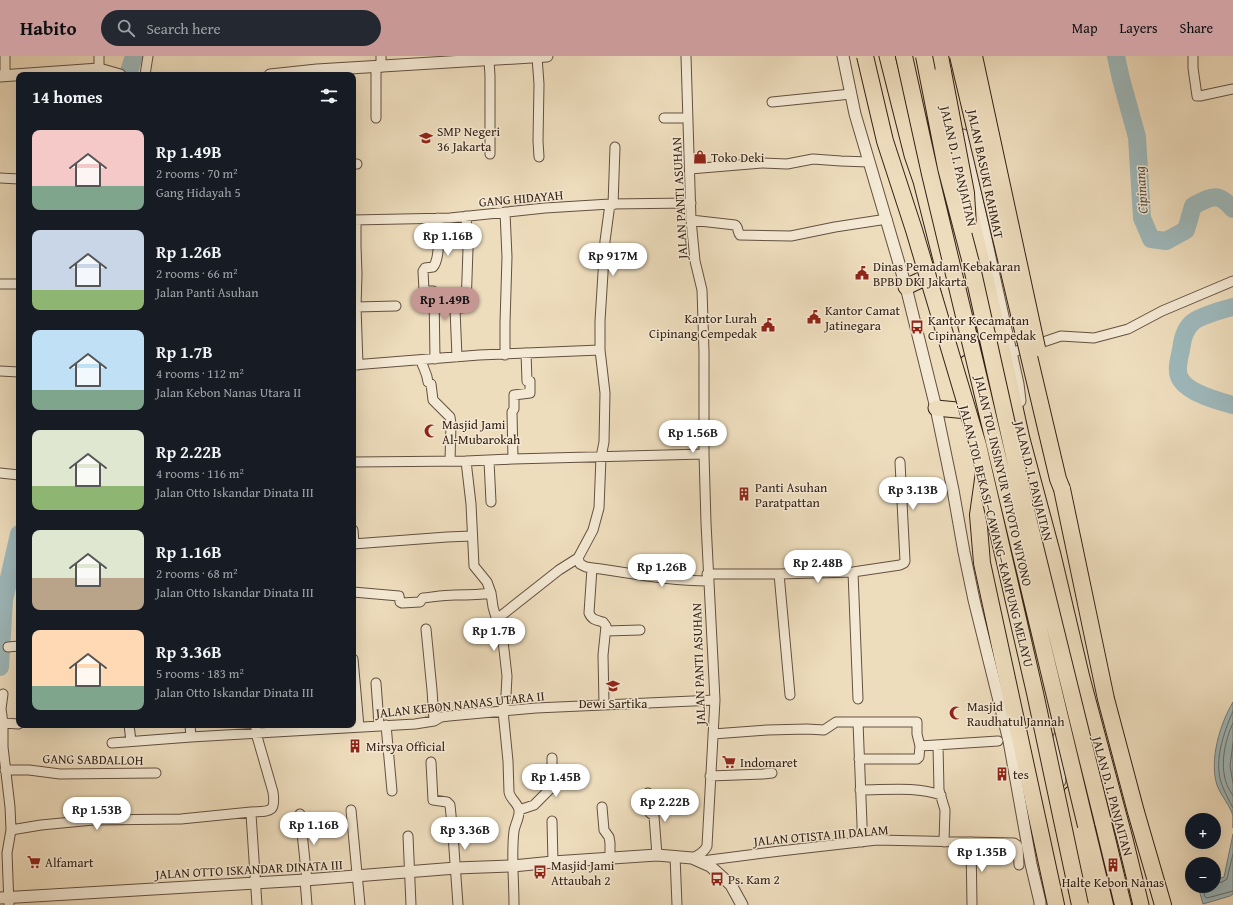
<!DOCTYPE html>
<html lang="en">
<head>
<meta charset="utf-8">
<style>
	body { margin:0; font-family:"Gentium Book Plus",serif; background:#242831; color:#f1f3f6; height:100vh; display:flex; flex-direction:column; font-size:15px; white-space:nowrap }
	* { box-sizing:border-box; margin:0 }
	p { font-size:13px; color:#9ea1a6 }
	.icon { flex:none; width:22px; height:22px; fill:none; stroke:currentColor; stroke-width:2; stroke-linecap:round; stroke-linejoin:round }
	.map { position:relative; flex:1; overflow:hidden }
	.details { position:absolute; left:16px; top:16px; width:340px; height:656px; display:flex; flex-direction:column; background:#171b24; border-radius:8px; box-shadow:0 4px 16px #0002 }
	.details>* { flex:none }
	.fabs { position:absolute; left:1185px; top:757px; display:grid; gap:8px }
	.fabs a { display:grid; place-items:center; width:36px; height:36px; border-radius:50%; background:#171b24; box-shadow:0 4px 16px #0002; font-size:20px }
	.price { position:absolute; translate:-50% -34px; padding:0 9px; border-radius:14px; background:#fff; color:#222; font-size:13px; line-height:26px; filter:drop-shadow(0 1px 2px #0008) }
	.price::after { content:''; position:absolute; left:50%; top:24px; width:12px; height:9px; margin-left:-6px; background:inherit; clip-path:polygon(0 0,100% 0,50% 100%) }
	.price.active { background:#c59692; color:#111 }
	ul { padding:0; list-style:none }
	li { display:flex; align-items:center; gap:12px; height:100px; padding:0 16px }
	li span { display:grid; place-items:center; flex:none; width:112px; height:80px; border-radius:8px; color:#555 }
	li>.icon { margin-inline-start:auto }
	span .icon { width:48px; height:48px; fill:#fffc; stroke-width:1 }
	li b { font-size:17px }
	h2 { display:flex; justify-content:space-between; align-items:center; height:48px; padding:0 16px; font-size:17px }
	header { display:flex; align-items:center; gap:24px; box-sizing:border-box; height:56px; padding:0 20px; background:#c59692; color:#111 }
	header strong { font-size:19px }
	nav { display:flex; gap:22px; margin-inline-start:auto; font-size:14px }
	.search { width:280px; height:36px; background:#242831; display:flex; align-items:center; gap:10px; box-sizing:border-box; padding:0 14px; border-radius:22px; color:#9ea1a6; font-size:15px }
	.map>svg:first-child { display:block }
</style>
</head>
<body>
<header>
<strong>Habito</strong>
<div class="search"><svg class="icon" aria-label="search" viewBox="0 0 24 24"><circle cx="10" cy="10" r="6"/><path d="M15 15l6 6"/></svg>Search here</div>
<nav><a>Map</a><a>Layers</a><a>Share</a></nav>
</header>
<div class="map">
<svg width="1233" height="849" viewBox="0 0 1233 849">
	<rect width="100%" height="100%" fill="#eeddbd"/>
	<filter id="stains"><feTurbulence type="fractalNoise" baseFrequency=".005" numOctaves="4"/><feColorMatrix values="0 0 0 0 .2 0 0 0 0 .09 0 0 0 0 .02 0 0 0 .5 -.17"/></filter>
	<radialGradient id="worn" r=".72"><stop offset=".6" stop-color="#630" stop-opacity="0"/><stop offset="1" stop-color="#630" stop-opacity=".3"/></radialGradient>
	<path fill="#9eb9bc" stroke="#747c7a" d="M1233 646V772C1233 768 1233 763 1233 760 1230 749 1221 740 1217 729 1209 704 1220 668 1233 646Z
		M1233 778V838L1230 840 1203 848 1198 830H1214V824L1224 821Z"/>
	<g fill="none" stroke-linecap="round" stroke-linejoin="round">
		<path stroke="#6a6d69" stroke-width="1" d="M1233 655C1224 676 1213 706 1222 729 1225 737 1229 744 1233 752
			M1233 667C1225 684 1220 708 1226 726 1227 731 1231 736 1233 740
			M1233 687 1230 710 1233 727
			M1214 828 1222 826 1227 823 1233 798
			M1202 830 1205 841 1207 842 1233 835"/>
		<path stroke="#9eb9bc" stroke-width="18" d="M1116 0 1121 23 1137 81 1142 162 1151 183 1166 185 1186 174 1193 150C1212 140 1218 136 1233 153
			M128 19 134 0
			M1233 251C1224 253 1198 261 1193 266 1185 272 1182 285 1181 294 1179 303 1175 316 1181 324 1189 337 1218 345 1233 349
			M0 611 4 544 19 478"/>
		<g stroke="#635040" stroke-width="11">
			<path id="minor" d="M5 0V20
				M381 0V11
				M686 0 691 164 695 205 702 234 704 296V398L706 467 715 644 707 790C705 795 698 800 692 802
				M1193 0V12L1197 40H1200L1233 33
				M537 1 539 28 538 85 539 101
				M489 4 490 20V98
				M376 11V62
				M99 13V0
				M145 19 148 0
				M772 46 851 38
				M664 62H687
				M353 108H357
				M690 113 762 107 787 108 813 103 841 105 869 106
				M0 122 19 123
				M610 148 605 185 600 265V294L605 337 604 386 601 401 599 452 593 474 578 502 580 508 586 511C626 516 667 525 708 525
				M613 149 615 91
				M505 156 507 201 505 267V299
				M353 164 450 162 545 152 610 148 691 147
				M356 164V190L357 218 356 251 358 309
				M691 164 735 169C739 171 737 176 740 179L791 180 835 171 887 163
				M0 228H19
				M356 251 396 250
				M1011 297 1061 280 1094 282 1128 273 1162 255 1233 225
				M457 301 455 253 466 251 468 193 466 160
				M435 303 434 237 433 235H424L423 215 425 212 433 211C441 202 438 174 438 162
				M421 304C423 313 427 316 428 326L431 328 433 344 450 361 451 368 450 405
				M353 309 479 299 600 294
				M0 315 19 316
				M513 403 512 356 514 353V339L530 337V325H527L526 297
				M466 405 471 448 474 510 487 526 491 537 493 551 503 585 507 620 506 639 503 655 508 705 509 736C510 743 518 747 519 754 520 761 515 768 514 775 511 799 514 824 514 849
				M489 405 491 446
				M353 406 466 405 513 403 704 398
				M0 417 19 419
				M353 474 354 488
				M353 488 447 481 472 480
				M592 512 589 557C592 564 596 564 603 566L606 570 603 599 604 648
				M853 516 858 643
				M707 518H779L853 516 900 509 904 507 905 505 900 406
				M779 518 790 639
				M353 536 399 540 400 546 402 547 420 546 423 542C433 541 444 539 455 539 468 539 479 539 491 537
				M497 563 559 514 578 502
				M426 573 432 634 434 665
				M606 575 640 574
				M8 591 19 590
				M353 603 359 671
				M376 627 378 654 379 670
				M3 638 1 653 3 667V691L10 751 11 774 7 797 9 849
				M858 666 862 768V786
				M3 667 19 668
				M129 669 131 685
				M190 669 191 681
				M256 669V677L273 736C276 757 270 755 252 756L251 758 257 849
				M386 669 392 735
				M713 678 767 674 807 673 824 674 836 666H917V678L920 690 998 685
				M112 687 191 681 415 668 434 665 441 661 449 660 536 652 715 644
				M938 689 939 734 945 754 944 786
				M859 703H917L919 701 920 690
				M431 706 433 744 447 746 450 749 453 779 458 849
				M5 714H29L60 718 156 717
				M710 720 763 718 772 717
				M860 734C887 734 915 730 941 739
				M648 737 650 757 654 760 657 799
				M602 751 604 774 609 781 610 787V802
				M351 754 360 849
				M519 754 534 749 550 733 552 727V702
				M300 758 307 824
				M552 765 553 806
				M11 774 41 769 93 764 181 763 251 756
				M408 780 411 849
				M971 786 972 849
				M675 800 677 849
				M702 805 780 795 877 784 1014 787 1017 789 1018 791 1019 809
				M305 824 307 849"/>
		</g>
		<g stroke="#635040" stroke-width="13">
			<path id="tertiary" d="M843 0 855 58 906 231 936 352 953 434 964 496 974 544 1009 685 1031 808 1040 846V849
				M270 19 317 14 547 0
				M0 20 99 13 120 19
				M963 79 1018 328 1020 345
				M1059 681 1057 692 1060 725
				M0 842 305 824 456 812 513 810 553 806 657 799 692 802 710 810 731 829 742 849"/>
		</g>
		<g stroke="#352116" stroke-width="17">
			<path id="trunk" d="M887 0 912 99 921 125 959 274
				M970 155 997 270 1022 383 1053 499 1082 622 1125 783 1141 849
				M906 231 939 215
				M967 307 987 394 1015 507
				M936 352 978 356
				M1071 738 1095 849"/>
		</g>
		<g stroke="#352116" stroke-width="18">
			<path id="motorway" d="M940 0 943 16
				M984 416 978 459 982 507 1056 849
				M1062 433 1106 643 1136 756 1163 849
				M1103 766 1123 849
				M1086 770 1105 849"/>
		</g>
		<use href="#minor" stroke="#f4e9d4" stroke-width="9"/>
		<use href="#tertiary" stroke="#f4e9d4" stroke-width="11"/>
		<use href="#trunk" stroke="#eeddbd" stroke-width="15"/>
		<use href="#motorway" stroke="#eeddbd" stroke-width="16"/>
		<g stroke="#352116" stroke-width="18" stroke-linecap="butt">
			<path id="motorway-bridge" d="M865 0 885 85 914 174 978 389 1035 637 1080 849
				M904 0 930 118 1086 770
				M924 0 946 112 971 207 1027 458 1103 766
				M958 0 1058 423 1062 433
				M974 0 1037 292
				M943 16 966 137 968 170"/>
		</g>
		<use href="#motorway-bridge" stroke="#eeddbd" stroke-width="16"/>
	</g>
	<defs>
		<g id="school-bare" transform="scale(1.08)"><path d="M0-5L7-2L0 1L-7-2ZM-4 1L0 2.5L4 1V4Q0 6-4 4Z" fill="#8f2418" stroke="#f4e9d4" stroke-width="2.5" paint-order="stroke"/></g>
		<g id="shop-bare" transform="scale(1.08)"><path d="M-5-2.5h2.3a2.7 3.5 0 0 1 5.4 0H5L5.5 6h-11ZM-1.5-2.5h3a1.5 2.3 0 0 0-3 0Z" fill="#8f2418" stroke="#f4e9d4" stroke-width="2.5" paint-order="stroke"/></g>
		<g id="civic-bare" transform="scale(1.08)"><path d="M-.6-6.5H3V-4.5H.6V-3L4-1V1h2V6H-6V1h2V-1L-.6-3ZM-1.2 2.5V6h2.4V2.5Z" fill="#8f2418" stroke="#f4e9d4" stroke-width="2.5" paint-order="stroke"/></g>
		<g id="bus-bare" transform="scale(1.08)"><path d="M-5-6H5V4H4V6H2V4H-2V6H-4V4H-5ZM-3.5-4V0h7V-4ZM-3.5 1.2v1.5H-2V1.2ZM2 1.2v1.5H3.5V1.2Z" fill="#8f2418" stroke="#f4e9d4" stroke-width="2.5" paint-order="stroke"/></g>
		<g id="mosque-bare" transform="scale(1.08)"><path d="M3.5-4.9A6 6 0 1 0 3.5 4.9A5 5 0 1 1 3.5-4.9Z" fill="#8f2418" stroke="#f4e9d4" stroke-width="2.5" paint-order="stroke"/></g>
		<g id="building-bare" transform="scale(1.08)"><path d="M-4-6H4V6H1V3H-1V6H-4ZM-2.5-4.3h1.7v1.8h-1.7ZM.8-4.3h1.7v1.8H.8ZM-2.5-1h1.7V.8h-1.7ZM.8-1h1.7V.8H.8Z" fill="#8f2418" stroke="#f4e9d4" stroke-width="2.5" paint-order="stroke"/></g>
		<g id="supermarket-bare" transform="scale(1.08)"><path d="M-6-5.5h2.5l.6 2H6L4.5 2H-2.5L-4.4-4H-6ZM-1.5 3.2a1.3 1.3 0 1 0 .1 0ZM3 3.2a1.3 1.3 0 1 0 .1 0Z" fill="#8f2418" stroke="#f4e9d4" stroke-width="2.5" paint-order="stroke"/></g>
	</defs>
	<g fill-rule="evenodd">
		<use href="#school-bare" x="426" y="82"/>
		<use href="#shop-bare" x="700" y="101"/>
		<use href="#civic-bare" x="862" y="217"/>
		<use href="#civic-bare" x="814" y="261"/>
		<use href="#civic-bare" x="768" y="269"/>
		<use href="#bus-bare" x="917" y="271"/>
		<use href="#mosque-bare" x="431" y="375"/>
		<use href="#building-bare" x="744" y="438"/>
		<use href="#school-bare" x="613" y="630"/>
		<use href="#mosque-bare" x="956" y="657"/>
		<use href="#building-bare" x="355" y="690"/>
		<use href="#supermarket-bare" x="729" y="706"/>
		<use href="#building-bare" x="1002" y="718"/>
		<use href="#supermarket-bare" x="34" y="806"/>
		<use href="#building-bare" x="1113" y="809"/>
		<use href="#bus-bare" x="540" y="816"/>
		<use href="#bus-bare" x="717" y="823"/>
	</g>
	<g text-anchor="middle" stroke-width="3" stroke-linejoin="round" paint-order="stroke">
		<g font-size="13" fill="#352116" stroke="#f4e9d4" text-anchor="start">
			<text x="437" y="80">SMP Negeri<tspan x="437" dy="15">36 Jakarta</tspan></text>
			<text x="711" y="106">Toko Deki</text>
			<text x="873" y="215">Dinas Pemadam Kebakaran<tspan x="873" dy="15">BPBD DKI Jakarta</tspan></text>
			<text x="825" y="259">Kantor Camat<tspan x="825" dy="15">Jatinegara</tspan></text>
			<text x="757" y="267" text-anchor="end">Kantor Lurah<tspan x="757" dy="15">Cipinang Cempedak</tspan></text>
			<text x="928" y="269">Kantor Kecamatan<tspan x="928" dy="15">Cipinang Cempedak</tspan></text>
			<text x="442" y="373">Masjid Jami<tspan x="442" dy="15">Al-Mubarokah</tspan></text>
			<text x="755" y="436">Panti Asuhan<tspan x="755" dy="15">Paratpattan</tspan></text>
			<text x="613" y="652" text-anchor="middle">Dewi Sartika</text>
			<text x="967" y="655">Masjid<tspan x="967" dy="15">Raudhatul Jannah</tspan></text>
			<text x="366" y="695">Mirsya Official</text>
			<text x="740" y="711">Indomaret</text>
			<text x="1013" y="723">tes</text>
			<text x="45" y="811">Alfamart</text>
			<text x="551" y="814">Masjid Jami<tspan x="551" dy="15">Attaubah 2</tspan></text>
			<text x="728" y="828">Ps. Kam 2</text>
			<text x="1113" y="831" text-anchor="middle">Halte Kebon Nanas</text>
		</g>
		<g font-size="13" fill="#352116" stroke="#f4e9d4">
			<text transform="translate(959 110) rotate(77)" y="5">JALAN D. I. PANJAITAN</text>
			<text transform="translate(986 118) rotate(78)" y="5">JALAN BASUKI RAHMAT</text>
			<text transform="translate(521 142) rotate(-5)" y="5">GANG HIDAYAH</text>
			<text transform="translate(679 142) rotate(-93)" y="5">JALAN PANTI ASUHAN</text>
			<text transform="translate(1004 425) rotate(77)" y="5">JALAN TOL INSINYUR WIYOTO WIYONO</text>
			<text transform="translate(1034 425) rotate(76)" y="5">JALAN D. I. PANJAITAN</text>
			<text transform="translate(997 480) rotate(76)" y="5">JALAN TOL BEKASI–CAWANG–KAMPUNG MELAYU</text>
			<text transform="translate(698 608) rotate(-92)" y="5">JALAN PANTI ASUHAN</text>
			<text transform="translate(460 648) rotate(-6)" y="5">JALAN KEBON NANAS UTARA II</text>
			<text transform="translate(93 703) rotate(1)" y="5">GANG SABDALLOH</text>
			<text transform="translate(1113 740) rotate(75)" y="5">JALAN D. I. PANJAITAN</text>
			<text transform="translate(821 779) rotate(-5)" y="5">JALAN OTISTA III DALAM</text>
			<text transform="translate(249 813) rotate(-3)" y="5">JALAN OTTO ISKANDAR DINATA III</text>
		</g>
		<g font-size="14" font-style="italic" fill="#544f48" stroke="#f4e9d4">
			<text transform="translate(1141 134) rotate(-94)" y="5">Cipinang</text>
		</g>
	</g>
	<rect width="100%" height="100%" filter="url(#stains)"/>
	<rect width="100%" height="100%" fill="url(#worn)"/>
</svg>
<div class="fabs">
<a>+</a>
<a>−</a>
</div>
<b class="price" style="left:448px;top:201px">Rp 1.16B</b>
<b class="price" style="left:613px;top:221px">Rp 917M</b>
<b class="price active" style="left:445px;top:265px">Rp 1.49B</b>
<b class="price" style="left:693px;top:398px">Rp 1.56B</b>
<b class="price" style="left:913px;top:455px">Rp 3.13B</b>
<b class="price" style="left:818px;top:528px">Rp 2.48B</b>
<b class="price" style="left:662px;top:532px">Rp 1.26B</b>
<b class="price" style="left:494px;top:596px">Rp 1.7B</b>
<b class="price" style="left:556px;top:742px">Rp 1.45B</b>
<b class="price" style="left:665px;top:767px">Rp 2.22B</b>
<b class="price" style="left:97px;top:775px">Rp 1.53B</b>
<b class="price" style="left:314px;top:790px">Rp 1.16B</b>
<b class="price" style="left:465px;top:795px">Rp 3.36B</b>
<b class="price" style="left:982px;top:817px">Rp 1.35B</b>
<section class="details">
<h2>14 homes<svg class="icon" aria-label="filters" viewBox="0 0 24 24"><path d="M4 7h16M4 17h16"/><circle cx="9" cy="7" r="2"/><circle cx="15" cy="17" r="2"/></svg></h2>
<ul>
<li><span style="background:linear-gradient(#f6c9c9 70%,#7fa58c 0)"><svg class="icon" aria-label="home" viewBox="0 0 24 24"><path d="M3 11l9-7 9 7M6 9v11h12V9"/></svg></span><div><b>Rp 1.49B</b><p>2 rooms · 70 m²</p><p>Gang Hidayah 5</p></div></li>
<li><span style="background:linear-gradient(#c9d6e8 75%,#8fb573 0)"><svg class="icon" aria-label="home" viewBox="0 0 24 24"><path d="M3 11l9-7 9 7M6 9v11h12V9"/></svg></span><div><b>Rp 1.26B</b><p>2 rooms · 66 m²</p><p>Jalan Panti Asuhan</p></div></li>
<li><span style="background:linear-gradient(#bfe0f5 75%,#7fa58c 0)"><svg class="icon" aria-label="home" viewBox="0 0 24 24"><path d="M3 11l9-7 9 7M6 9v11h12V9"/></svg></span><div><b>Rp 1.7B</b><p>4 rooms · 112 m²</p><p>Jalan Kebon Nanas Utara II</p></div></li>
<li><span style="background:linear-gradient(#dfe7d0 70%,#8fb573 0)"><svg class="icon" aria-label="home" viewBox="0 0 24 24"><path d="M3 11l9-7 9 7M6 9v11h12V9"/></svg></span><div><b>Rp 2.22B</b><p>4 rooms · 116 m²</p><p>Jalan Otto Iskandar Dinata III</p></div></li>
<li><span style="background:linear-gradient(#dfe7d0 60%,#b9a48a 0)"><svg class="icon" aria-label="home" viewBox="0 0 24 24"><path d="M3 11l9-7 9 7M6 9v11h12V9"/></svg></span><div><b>Rp 1.16B</b><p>2 rooms · 68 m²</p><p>Jalan Otto Iskandar Dinata III</p></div></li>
<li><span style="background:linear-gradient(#ffd9b3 70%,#7fa58c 0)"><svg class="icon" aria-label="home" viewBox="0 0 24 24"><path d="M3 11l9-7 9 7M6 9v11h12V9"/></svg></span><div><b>Rp 3.36B</b><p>5 rooms · 183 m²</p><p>Jalan Otto Iskandar Dinata III</p></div></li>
</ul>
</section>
</div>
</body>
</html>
